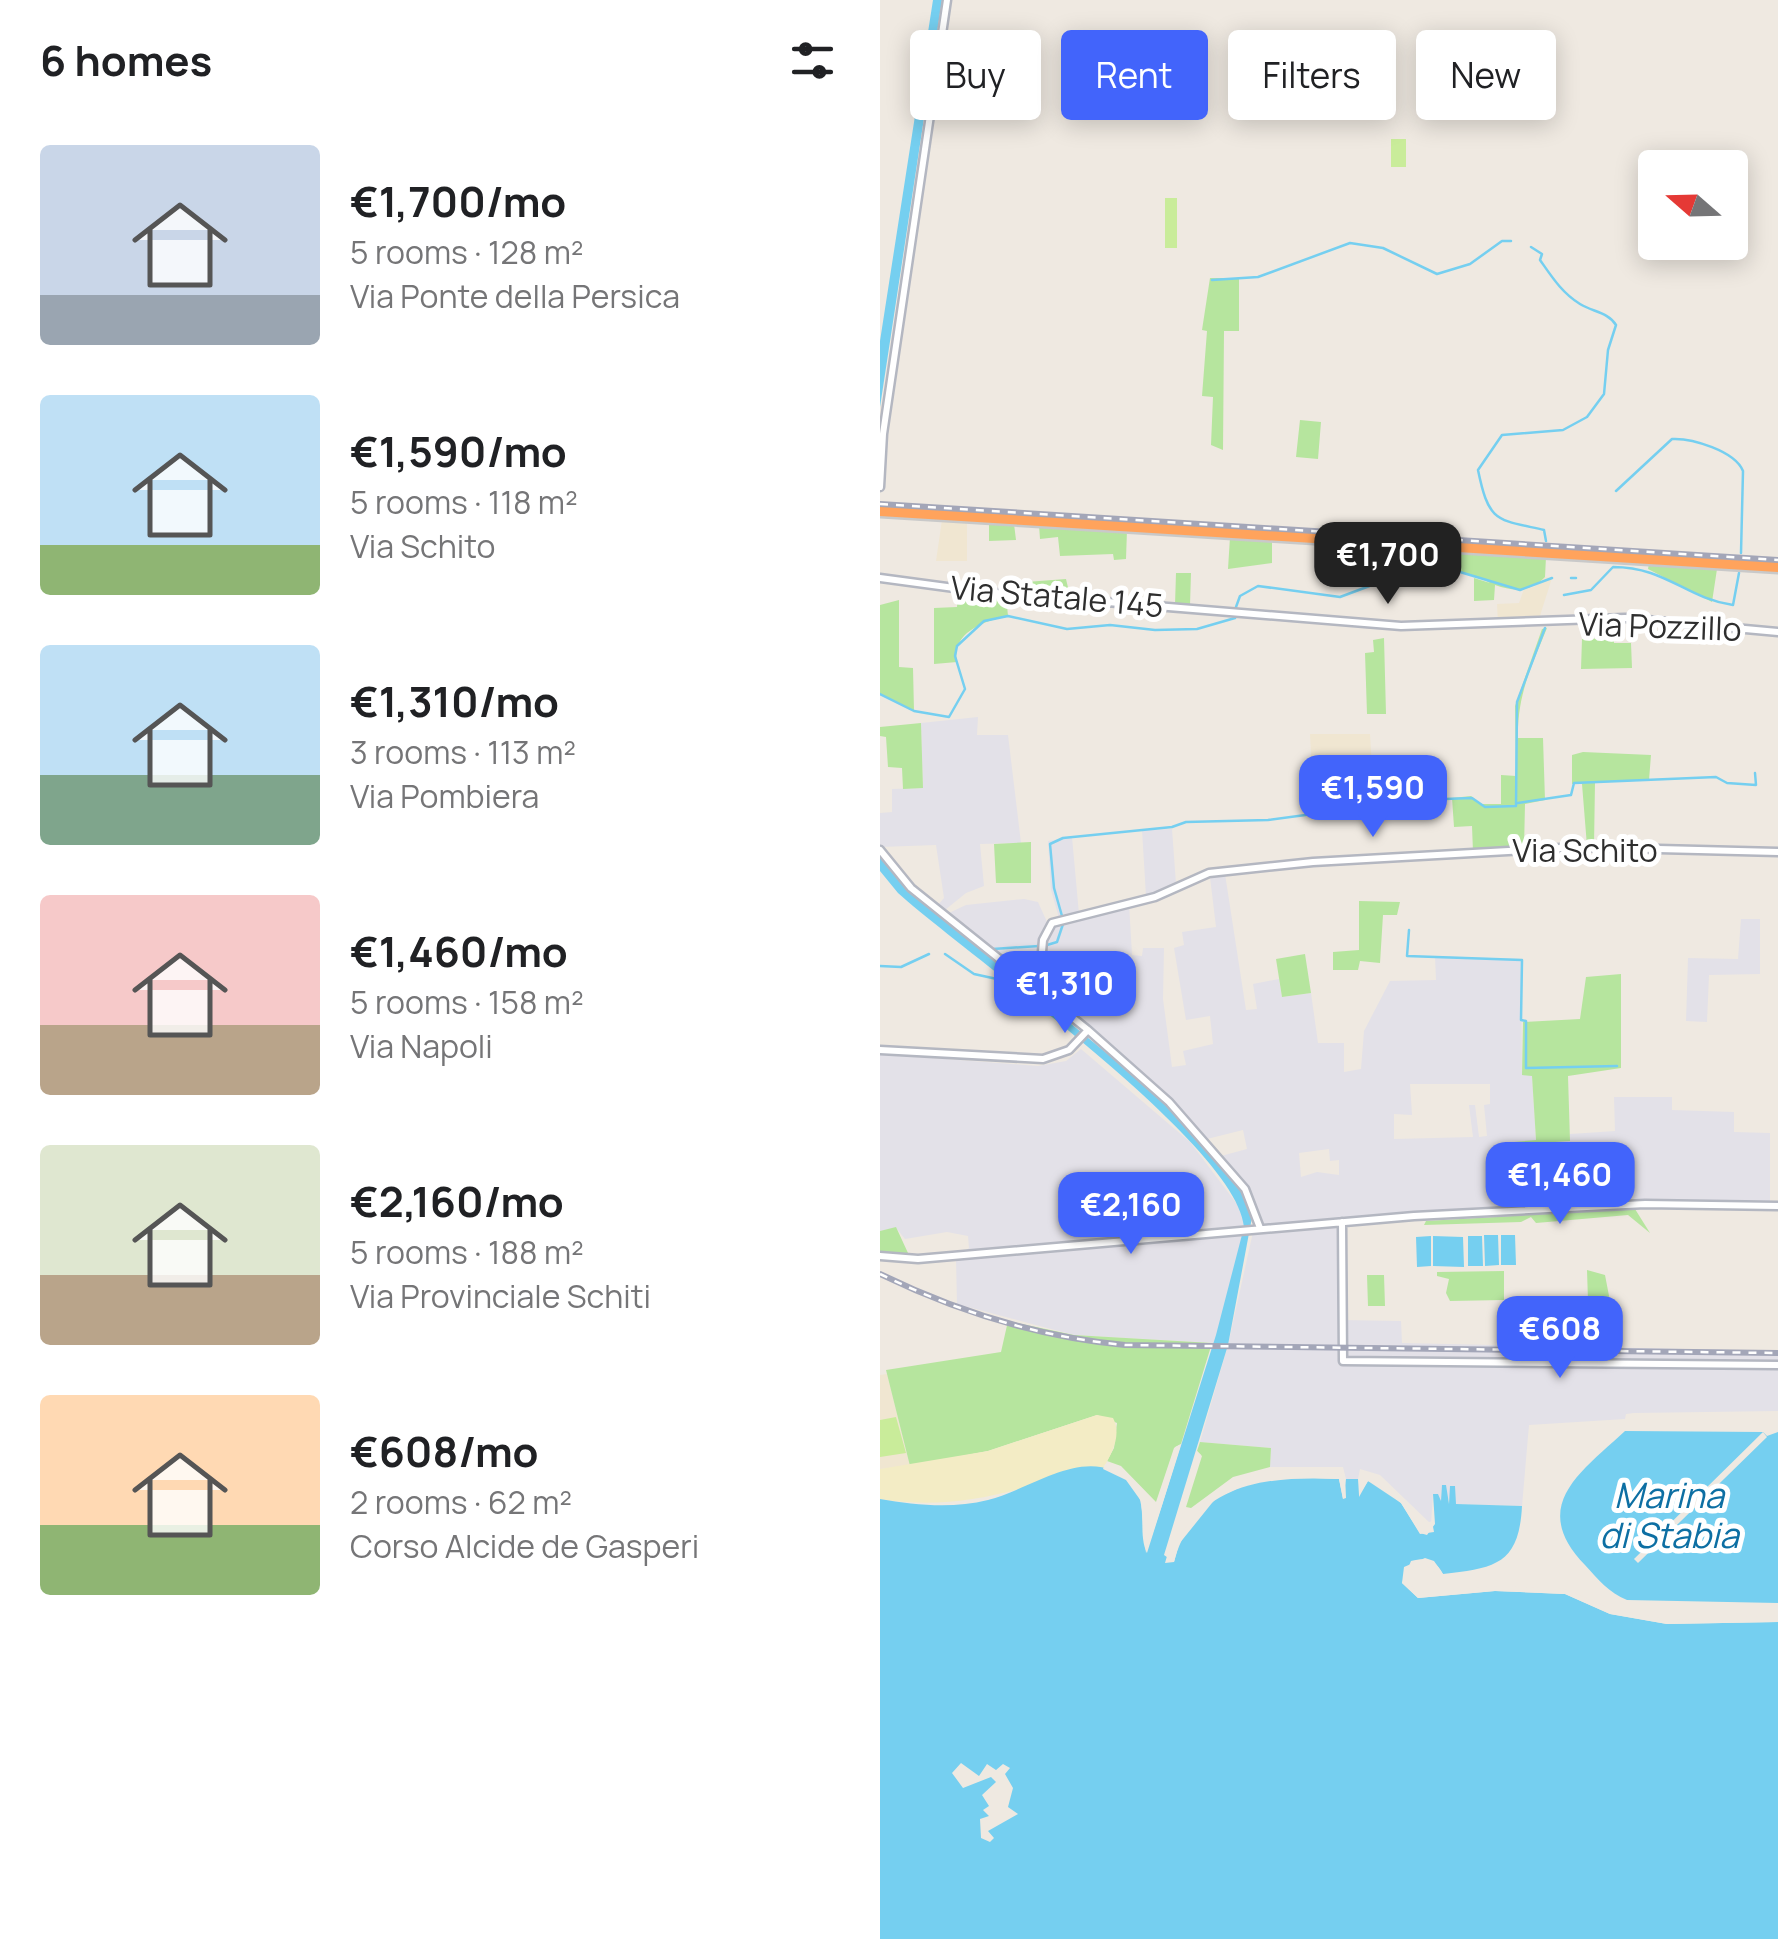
<!DOCTYPE html>
<html lang="en">
<head>
<meta charset="utf-8">
<style>
	body { margin:0; font-family:Manrope,sans-serif; background:#f2f2f2; color:#202124; height:100vh; display:flex; flex-direction:column; font-size:38px; white-space:nowrap }
	* { box-sizing:border-box; margin:0 }
	p { font-size:32px; color:#757577 }
	.icon { flex:none; width:55px; height:55px; fill:none; stroke:currentColor; stroke-width:2; stroke-linecap:round; stroke-linejoin:round }
	.map { position:relative; flex:1; overflow:hidden }
	.details { display:flex; flex-direction:column; background:#fff; width:880px }
	.details>* { flex:none }
	.top-card { position:absolute; left:30px; top:30px; width:718px; height:90px; display:flex; gap:20px }
	.needle { width:65px; rotate:290deg }
	.tools { position:absolute; left:758px; top:150px; display:grid; gap:20px }
	.tools a { display:grid; place-items:center; width:110px; height:110px; border-radius:10px; background:#fff; box-shadow:0 5px 25px #0003; font-size:50px }
	.price { position:absolute; translate:-50% -85px; padding:0 22px; border-radius:20px; background:#4264fb; color:#fff; font-size:32px; line-height:65px; filter:drop-shadow(0 2px 5px #0008) }
	.price::after { content:''; position:absolute; left:50%; top:60px; width:30px; height:22px; margin-left:-15px; background:inherit; clip-path:polygon(0 0,100% 0,50% 100%) }
	.price.selected { background:#222; color:#fff }
	ul { padding:0; list-style:none }
	li { display:flex; align-items:center; gap:30px; height:250px; padding:0 40px }
	li span { display:grid; place-items:center; flex:none; width:280px; height:200px; border-radius:10px; color:#555 }
	li>.icon { margin-inline-start:auto }
	span .icon { width:120px; height:120px; fill:#fffc; stroke-width:1 }
	li b { font-size:42px }
	h2 { display:flex; justify-content:space-between; align-items:center; height:120px; padding:0 40px; font-size:42px }
	.chip { padding:0 35px; border-radius:10px; background:#fff; box-shadow:0 5px 25px #0003; font-size:35px; line-height:90px }
	.chip.selected { background:#4264fb; color:#fff }
	main { display:flex; flex:1; min-height:0 }
	.map>svg:first-child { display:block }
</style>
</head>
<body>
<main>
<section class="details">
<h2>6 homes<svg class="icon" aria-label="filters" viewBox="0 0 24 24"><path d="M4 7h16M4 17h16"/><circle cx="9" cy="7" r="2"/><circle cx="15" cy="17" r="2"/></svg></h2>
<ul>
<li><span style="background:linear-gradient(#c9d6e8 75%,#9aa5b1 0)"><svg class="icon" aria-label="home" viewBox="0 0 24 24"><path d="M3 11l9-7 9 7M6 9v11h12V9"/></svg></span><div><b>€1,700/mo</b><p>5 rooms · 128 m²</p><p>Via Ponte della Persica</p></div></li>
<li><span style="background:linear-gradient(#bfe0f5 75%,#8fb573 0)"><svg class="icon" aria-label="home" viewBox="0 0 24 24"><path d="M3 11l9-7 9 7M6 9v11h12V9"/></svg></span><div><b>€1,590/mo</b><p>5 rooms · 118 m²</p><p>Via Schito</p></div></li>
<li><span style="background:linear-gradient(#bfe0f5 65%,#7fa58c 0)"><svg class="icon" aria-label="home" viewBox="0 0 24 24"><path d="M3 11l9-7 9 7M6 9v11h12V9"/></svg></span><div><b>€1,310/mo</b><p>3 rooms · 113 m²</p><p>Via Pombiera</p></div></li>
<li><span style="background:linear-gradient(#f6c9c9 65%,#b9a48a 0)"><svg class="icon" aria-label="home" viewBox="0 0 24 24"><path d="M3 11l9-7 9 7M6 9v11h12V9"/></svg></span><div><b>€1,460/mo</b><p>5 rooms · 158 m²</p><p>Via Napoli</p></div></li>
<li><span style="background:linear-gradient(#dfe7d0 65%,#b9a48a 0)"><svg class="icon" aria-label="home" viewBox="0 0 24 24"><path d="M3 11l9-7 9 7M6 9v11h12V9"/></svg></span><div><b>€2,160/mo</b><p>5 rooms · 188 m²</p><p>Via Provinciale Schiti</p></div></li>
<li><span style="background:linear-gradient(#ffd9b3 65%,#8fb573 0)"><svg class="icon" aria-label="home" viewBox="0 0 24 24"><path d="M3 11l9-7 9 7M6 9v11h12V9"/></svg></span><div><b>€608/mo</b><p>2 rooms · 62 m²</p><p>Corso Alcide de Gasperi</p></div></li>
</ul>
</section>
<div class="map">
<svg width="898" height="1939" viewBox="0 0 898 1939">
	<rect width="100%" height="100%" fill="#efe9e1"/>
	<path fill="#e3e1e8" fill-rule="evenodd" d="M98 717 97 735H128L141 843 100 844 104 886 86 893 65 910 58 905 64 898 56 845 0 847V813L12 812V789L43 788 41 723Z
		M292 829 296 884 266 896 262 830Z
		M192 837 199 914 249 903 252 955 262 956 263 948H284L283 999 292 1067 306 1065 303 1051 333 1044 330 1016 306 1020 294 948 304 945 302 932 336 927 330 877 345 874 366 1010 377 1009 373 984 399 979 402 997 431 993 438 1043H464V1072L481 1069 484 1031 510 981 556 980 555 956 641 959 642 1075H652L656 1141 633 1206 680 1153 674 1152 675 1141H690V1134L735 1131 734 1097H792V1110L854 1112V1132L890 1133V1201L760 1202 460 1218 461 1320 521 1321 522 1343 898 1351V1411L754 1413 746 1414 745 1419 649 1425 642 1506 575 1504V1486L566 1504V1486H562L561 1502 553 1494 551 1524 500 1475 480 1469 478 1479H466L463 1467H390L391 1448 320 1442 348 1345 373 1232 384 1230 361 1179 341 1156 367 1149 363 1130 327 1139 212 1029 166 994 164 975 159 974 149 983 69 913 86 905 144 899 158 902 167 922 179 918 171 890 168 841ZM530 1084H610V1104L604 1105 607 1136 599 1137 595 1105H589L593 1137 514 1139V1114L532 1115ZM449 1149 450 1161 459 1160V1175L437 1172 421 1177 419 1153Z
		M861 919H880V974L829 975 827 1022 806 1021 808 958 858 959Z
		M201 1049 310 1142 363 1212 364 1234 335 1343 194 1335 77 1304 76 1258 89 1248 88 1236 67 1232 25 1239 16 1228 0 1231V1054L158 1066 186 1061Z"/>
	<path fill="#f0e6d1" d="M62 520 87 522V561H56Z
		M665 577 672 578 658 622 618 623 617 604 639 603 644 589 654 587Z
		M430 734H490L492 767H512L513 801 434 811Z
		M7 1374 30 1466 0 1469V1375Z"/>
	<path fill="#b6e59e" d="M330 278H359V331H344L343 450 331 445 333 397 322 396 327 331 322 330Z
		M420 420 441 422 438 459 416 457Z
		M109 522 134 524 136 540 109 541Z
		M159 525 247 530 246 559 234 560 233 554 180 556 178 537 160 539Z
		M350 537 392 538V563L348 569Z
		M523 547 666 557 665 577C650 592 635 592 615 585L614 600 594 601V578L610 583C586 570 570 569 544 574L542 562 524 564Z
		M769 563 837 569 832 602 768 569Z
		M296 573H311L310 605H295Z
		M186 579 190 596 131 589 132 583Z
		M78 591 126 596 128 616C105 621 71 632 77 662L54 664V608L77 607Z
		M19 600V667L33 668 34 711 0 694V605Z
		M667 628C651 667 637 696 638 738H663L665 800 645 804 644 848 593 852 592 826 574 827 572 798 591 796 601 804H621V775L636 776 635 706 662 629Z
		M504 638 506 714H487L485 653 494 652 493 640Z
		M734 638V643H751L752 668 701 669 702 639Z
		M41 723 43 788 23 789 22 768 8 767 6 737 0 736V727Z
		M703 752 771 755 769 780 715 782 714 846H707L702 784H692V755Z
		M151 842V883H116L114 844Z
		M479 901 520 902 517 915H503L500 963 480 961 478 970H453V952L479 950Z
		M425 954 431 993 402 997 396 959Z
		M741 974V1068L688 1076 690 1141 675 1142 674 1152 680 1153 682 1204 633 1207 634 1142 656 1140 652 1076 642 1075 643 1022 700 1019 706 977Z
		M755 1209 770 1233 748 1215 656 1223 651 1217 641 1222 544 1225 546 1221Z
		M16 1227 28 1253H0V1231Z
		M707 1270 725 1275 730 1301H708Z
		M624 1271V1300L570 1301 566 1293 569 1279 557 1276V1272Z
		M487 1275H504L505 1306H488Z
		M128 1321 194 1335 332 1343 301 1444 294 1448 276 1502 241 1466 227 1461 234 1448 237 1423 217 1415 108 1451 30 1466 6 1370 121 1352Z
		M320 1442 391 1448 390 1467 353 1477 311 1508 306 1507 322 1456 317 1451Z"/>
	<path fill="#f3ecc5" d="M217 1415 233 1418C242 1435 232 1453 223 1469L215 1467C142 1489 77 1512 0 1499V1469L108 1451Z"/>
	<path fill="#c9ec9a" d="M511 139H526V167H511Z
		M285 198H297V248H285Z
		M16 1417 26 1453 0 1457V1420Z"/>
	<path fill="#75cff0" fill-rule="evenodd" d="M53 0H62L0 407V341Z
		M0 857 31 891 277 1095 361 1189 373 1212 348 1345 284 1555 294 1562C315 1481 389 1476 459 1479L463 1499 466 1479H478L479 1495 488 1481 521 1503 540 1533 547 1535 555 1524 553 1494H558L561 1501 562 1485H566L569 1504 570 1486H575L576 1504 642 1506C639 1564 616 1568 563 1574 555 1559 547 1557 531 1561L522 1583 538 1598 615 1591 685 1594 730 1614 787 1624 898 1622V1939H0V1499C35 1505 72 1509 108 1500 153 1489 212 1439 253 1486 269 1505 257 1533 267 1553L336 1335 364 1227C357 1144 87 955 18 893L0 871ZM81 1763 99 1776 107 1764 116 1770 123 1764 130 1768 125 1774 133 1788 128 1807 138 1814 108 1831 114 1838 110 1842 101 1838 100 1819 109 1816 103 1810 109 1806 102 1795 116 1782 111 1777 83 1788 72 1773Z
		M618 1235 619 1265 605 1266 604 1235Z
		M621 1235H635L636 1265H621Z
		M551 1236V1266L537 1267 536 1237Z
		M553 1236 583 1237 584 1267 553 1266Z
		M588 1236H602L603 1266H588Z
		M745 1431 883 1432 887 1436 898 1432V1603L747 1600C729 1593 718 1579 705 1565 648 1506 701 1472 745 1431Z"/>
	<path fill="#efe9e1" d="M883 1432 887 1437 758 1563 754 1559Z
		M301 1444 282 1505 266 1553 261 1501 246 1480 223 1469 225 1464 259 1485 266 1500 268 1530 295 1447Z
		M317 1451 321 1455 289 1558 295 1541 332 1494 370 1477 411 1472 465 1474 466 1498 463 1499 459 1479 411 1477 372 1482 336 1498 299 1544 294 1562 285 1563Z
		M479 1474 503 1482 524 1499 544 1529 550 1528 547 1523 552 1521 554 1532 540 1534 521 1503 500 1486 488 1481 479 1497Z
		M545 1558 554 1561 563 1574 559 1576 544 1563 534 1566 527 1582 539 1593 615 1586 685 1589 731 1609 787 1619 858 1621 865 1616 898 1617V1622L787 1624 730 1614 685 1594 615 1591 538 1598 522 1583 524 1567Z"/>
	<g fill="none" stroke-linecap="round" stroke-linejoin="round">
		<path stroke="#75cff0" stroke-width="2.5" d="M651 247 662 254 660 260C672 277 682 293 700 304 713 312 728 312 736 325L728 350 724 394 707 417 683 430 622 435 598 470C609 523 616 519 664 530L666 541
			M332 280 378 277 470 243 503 248 557 274 590 264 622 241H631
			M736 491 792 439C812 438 855 451 863 471L861 553
			M691 578H696
			M684 595 711 590 733 567C786 567 805 598 853 605L859 573
			M356 607 360 596 378 586 460 597 511 578 570 569 640 590 672 578
			M0 694 34 711 69 717 85 689 75 656 77 646 104 621 128 616 187 629 230 625 275 630 317 629 355 618
			M638 803 691 795 694 783 836 777 847 783 876 785 875 773
			M182 916 174 888 170 844 183 838 292 827 306 822 388 820 537 800 592 798 605 807 636 806 637 702 665 628
			M529 930 527 956 642 960 641 1020 646 1021V1068L737 1066
			M167 945 177 942 183 924
			M113 949 159 946
			M65 954 94 974 126 981
			M0 966 21 967 49 954"/>
		<g stroke="#b4b7c1" stroke-width="11">
			<path id="secondary" d="M0 487 3 434 67 0
				M0 578 104 592 521 626 745 618 898 632
				M0 850 31 888 208 1030 289 1102 365 1189 380 1228
				M149 985 160 976 163 940 172 923 275 897 329 873 433 862 699 847 898 852
				M0 1050 163 1059 189 1050 208 1030
				M462 1222 463 1361 898 1365
				M0 1256 38 1259 534 1216 765 1204 898 1206"/>
		</g>
		<g stroke="#c9c9c9" stroke-width="15">
			<path id="highway" d="M0 511 898 567"/>
		</g>
		<use href="#secondary" stroke="#fff" stroke-width="6"/>
		<use href="#highway" stroke="#ffa35c" stroke-width="10"/>
		<g stroke="#a3a6b8" stroke-width="6">
			<path id="rail" d="M0 504 898 560
				M0 1274C78 1312 158 1337 245 1345L898 1353"/>
		</g>
		<use href="#rail" stroke="#fff" stroke-width="2.5" stroke-dasharray="8" stroke-linecap="butt"/>
	</g>
	<g text-anchor="middle" stroke-width="10" stroke-linejoin="round" paint-order="stroke">
		<g font-size="32" fill="#2e2e2e" stroke="#fff">
			<text transform="translate(177 597) rotate(5)" y="11">Via Statale 145</text>
			<text transform="translate(780 627) rotate(2)" y="11">Via Pozzillo</text>
			<text x="705" y="862">Via Schito</text>
		</g>
		<g font-size="35" font-style="italic" fill="#0d6fa3" stroke="#fff">
			<text x="789" y="1508">Marina<tspan x="789" dy="40">di Stabia</tspan></text>
		</g>
	</g>
</svg>
<div class="tools">
<a><svg class="needle" viewBox="-14 -14 28 28"><path d="M0-13l5 13h-10z" fill="#e53935"/><path d="M0 13l5-13h-10z" fill="#757577"/></svg></a>
</div>
<b class="price selected" style="left:508px;top:607px">€1,700</b>
<b class="price" style="left:493px;top:840px">€1,590</b>
<b class="price" style="left:185px;top:1036px">€1,310</b>
<b class="price" style="left:680px;top:1227px">€1,460</b>
<b class="price" style="left:251px;top:1257px">€2,160</b>
<b class="price" style="left:680px;top:1381px">€608</b>
<div class="top-card">
<a class="chip">Buy</a>
<a class="chip selected">Rent</a>
<a class="chip">Filters</a>
<a class="chip">New</a>
</div>
</div>
</main>
</body>
</html>
